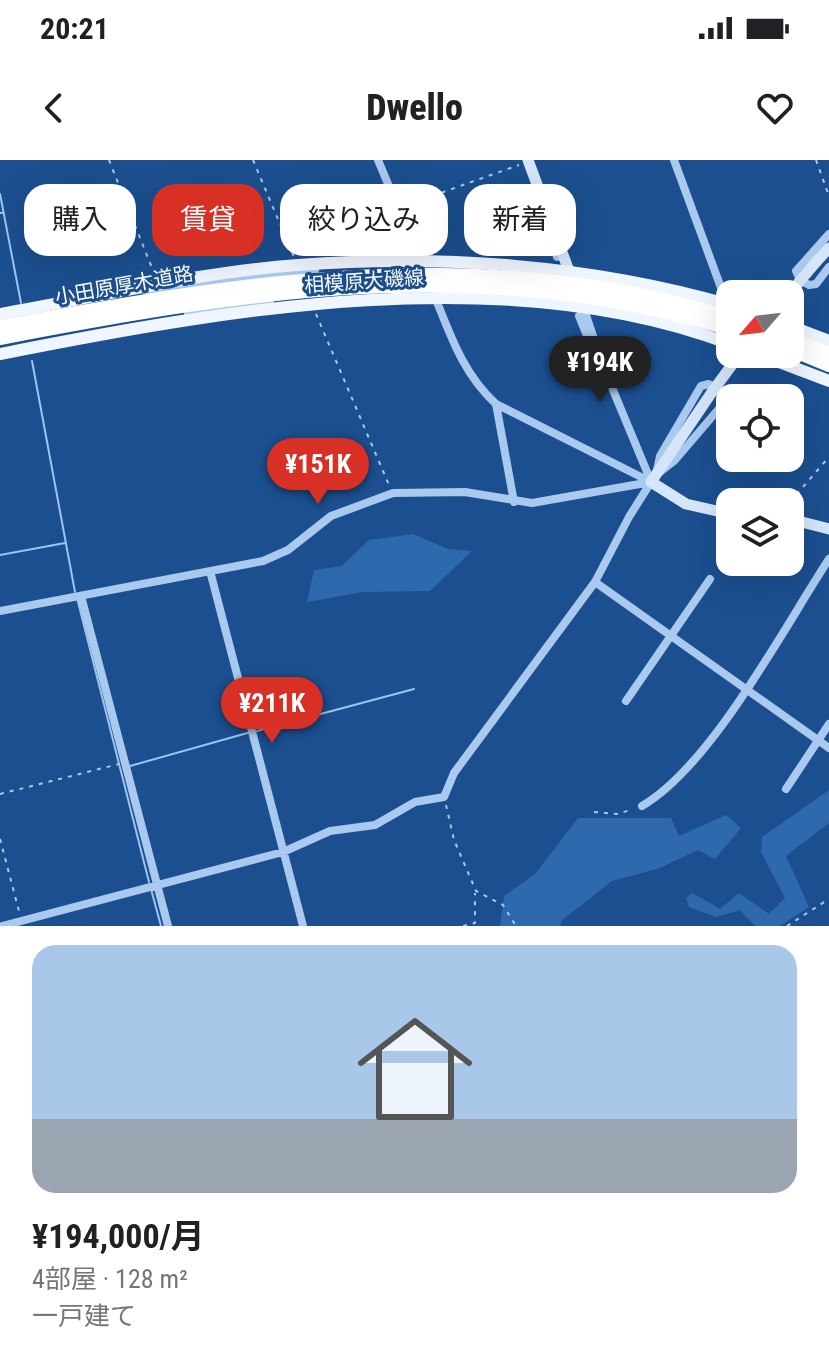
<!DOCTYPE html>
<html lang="ja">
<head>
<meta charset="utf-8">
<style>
	body { margin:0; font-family:"Roboto Condensed","Noto Sans JP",sans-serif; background:#f6f6f6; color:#202124; height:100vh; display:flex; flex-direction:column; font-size:30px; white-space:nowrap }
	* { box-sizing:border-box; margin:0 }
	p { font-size:26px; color:#757577 }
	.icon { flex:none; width:44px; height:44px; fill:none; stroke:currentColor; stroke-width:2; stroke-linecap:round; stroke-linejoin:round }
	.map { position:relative; height:766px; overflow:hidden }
	.panel { display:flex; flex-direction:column; background:#fff; flex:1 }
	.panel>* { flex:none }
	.guide { position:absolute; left:24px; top:24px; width:782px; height:72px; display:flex; gap:16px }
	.needle { width:52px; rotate:242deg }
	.tools { position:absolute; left:716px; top:120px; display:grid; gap:16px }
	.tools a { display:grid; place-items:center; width:88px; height:88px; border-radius:16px; background:#fff; box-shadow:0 8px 32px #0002; font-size:40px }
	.price { position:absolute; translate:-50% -68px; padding:0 18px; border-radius:28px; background:#d93025; color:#fff; font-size:26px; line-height:52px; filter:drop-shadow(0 2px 4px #0008) }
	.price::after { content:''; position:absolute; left:50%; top:48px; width:24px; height:18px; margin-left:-12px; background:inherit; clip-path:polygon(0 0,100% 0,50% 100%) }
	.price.active { background:#222; color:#fff }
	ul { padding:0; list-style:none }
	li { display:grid; align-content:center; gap:16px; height:424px; padding:0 32px }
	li+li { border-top:2px solid #e0e0e0 }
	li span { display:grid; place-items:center; height:248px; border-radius:24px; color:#555 }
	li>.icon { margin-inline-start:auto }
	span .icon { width:144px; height:144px; fill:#fffc; stroke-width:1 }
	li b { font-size:34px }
	.pill { padding:0 28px; border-radius:24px; background:#fff; box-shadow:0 8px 32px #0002; font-size:28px; line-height:72px }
	.pill.active { background:#d93025; color:#fff }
	.status { display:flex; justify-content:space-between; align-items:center; height:56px; padding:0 40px; background:#fff; direction:ltr }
	.status svg { height:22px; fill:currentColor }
	header { display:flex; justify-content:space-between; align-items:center; height:104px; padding:0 32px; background:#fff; font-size:36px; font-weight:800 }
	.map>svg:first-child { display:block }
</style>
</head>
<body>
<div class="status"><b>20:21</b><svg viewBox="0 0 49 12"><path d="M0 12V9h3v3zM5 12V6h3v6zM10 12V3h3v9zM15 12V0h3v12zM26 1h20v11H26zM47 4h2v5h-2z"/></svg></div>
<header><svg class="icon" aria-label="back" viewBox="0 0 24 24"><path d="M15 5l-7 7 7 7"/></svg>Dwello<svg class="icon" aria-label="heart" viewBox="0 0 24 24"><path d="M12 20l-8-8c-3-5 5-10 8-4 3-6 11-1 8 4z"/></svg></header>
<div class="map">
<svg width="829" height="766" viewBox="0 0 829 766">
	<rect width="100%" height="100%" fill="#1b4f8f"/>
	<path fill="#2e69ad" d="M413 374 448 389 472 391 430 431 363 432 307 442 314 410 342 406 369 380Z
		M829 630V663L786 696 809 747 780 766H755L740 750 716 757 689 747 686 738 692 733 720 749 739 733 769 754 785 738 761 692 762 677Z
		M726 655 741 668 715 699 698 690 660 708 612 721 561 761V766H500L504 736 535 714 578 658H671L679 676Z"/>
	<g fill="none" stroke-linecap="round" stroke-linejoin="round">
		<path stroke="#9cc4f0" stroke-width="2" d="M0 34 21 143
			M32 201 75 432
			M0 395 65 383
			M77 438 149 722
			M257 571 414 529
			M130 606 251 572
			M151 729 161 766"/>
		<path stroke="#a9c9ee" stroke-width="2" stroke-dasharray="4 6" stroke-linecap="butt" d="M109 0 154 113
			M253 0 294 97
			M816 0 829 36
			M404 46 519 5
			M0 53 9 52
			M291 88 391 51
			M316 154 389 325
			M790 342 829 297
			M0 634 119 604
			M446 645 454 680 476 731 503 745 516 766
			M594 652 618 654 633 649
			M0 679 20 755
			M463 766 475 763V733
			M787 766 829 739"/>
		<path stroke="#a9c9ee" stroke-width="8" d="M378 0 420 101
			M674 0 727 144
			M549 73 557 97
			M829 74 796 111 800 120 809 125 816 124 829 107
			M146 131 315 110
			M435 137C451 177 464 215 496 244L651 322
			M584 149 603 206 650 319
			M188 154 270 143
			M579 156 592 188
			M709 224 721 230 723 244 675 300 656 315 660 296 701 226Z
			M496 244 514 342
			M210 411 303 766
			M595 422 829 588
			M81 436 168 766
			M0 451 263 401 288 390 331 356 393 333 465 332 532 343 651 322
			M626 541 710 419
			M786 629 829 564
			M642 646C712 605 783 469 829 399
			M2 766 283 692 330 671 375 665 415 642 444 637 454 613 595 422 629 357 651 322"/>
		<path stroke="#d6e6fa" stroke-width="11" d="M528 0 569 111
			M816 102 829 88
			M712 232 651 322 686 344 730 354
			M790 359 829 369"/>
		<path stroke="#f0f6ff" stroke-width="12" d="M0 154C99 137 198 112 298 105 442 94 591 105 730 145
			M790 166 829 181
			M0 194C227 149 507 99 730 184
			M758 194 829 221"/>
		<path stroke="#fff" stroke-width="14" d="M0 167C247 120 484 82 730 158
			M0 178C251 130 479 93 730 169
			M790 179 829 194
			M790 189 829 205"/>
		<path stroke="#d6e6fa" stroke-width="11" d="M789 134 816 102
			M712 232 740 194"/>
	</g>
	<g text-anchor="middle" stroke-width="6" stroke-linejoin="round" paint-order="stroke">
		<g font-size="20" fill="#fff" stroke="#1b4f8f">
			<text transform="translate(364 121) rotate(-4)" y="7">相模原大磯線</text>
			<text transform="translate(124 125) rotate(-10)" y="7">小田原厚木道路</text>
		</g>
	</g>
</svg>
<div class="tools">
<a><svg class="needle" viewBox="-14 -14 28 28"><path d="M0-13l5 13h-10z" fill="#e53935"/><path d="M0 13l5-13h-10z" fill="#757577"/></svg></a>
<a><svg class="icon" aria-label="locate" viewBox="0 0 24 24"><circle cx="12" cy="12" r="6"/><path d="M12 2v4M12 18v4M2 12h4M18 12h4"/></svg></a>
<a><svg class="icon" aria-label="layers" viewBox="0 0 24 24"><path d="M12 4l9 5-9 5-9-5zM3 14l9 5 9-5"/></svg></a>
</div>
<b class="price active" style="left:600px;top:244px">¥194K</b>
<b class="price" style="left:318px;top:346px">¥151K</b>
<b class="price" style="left:272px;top:585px">¥211K</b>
<div class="guide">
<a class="pill">購入</a>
<a class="pill active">賃貸</a>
<a class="pill">絞り込み</a>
<a class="pill">新着</a>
</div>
</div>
<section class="panel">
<ul>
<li><span style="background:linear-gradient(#a9c7e8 70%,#9aa5b1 0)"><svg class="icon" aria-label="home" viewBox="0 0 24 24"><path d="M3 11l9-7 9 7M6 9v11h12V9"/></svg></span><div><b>¥194,000/月</b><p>4部屋 · 128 m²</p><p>一戸建て</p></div></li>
</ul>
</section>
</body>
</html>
